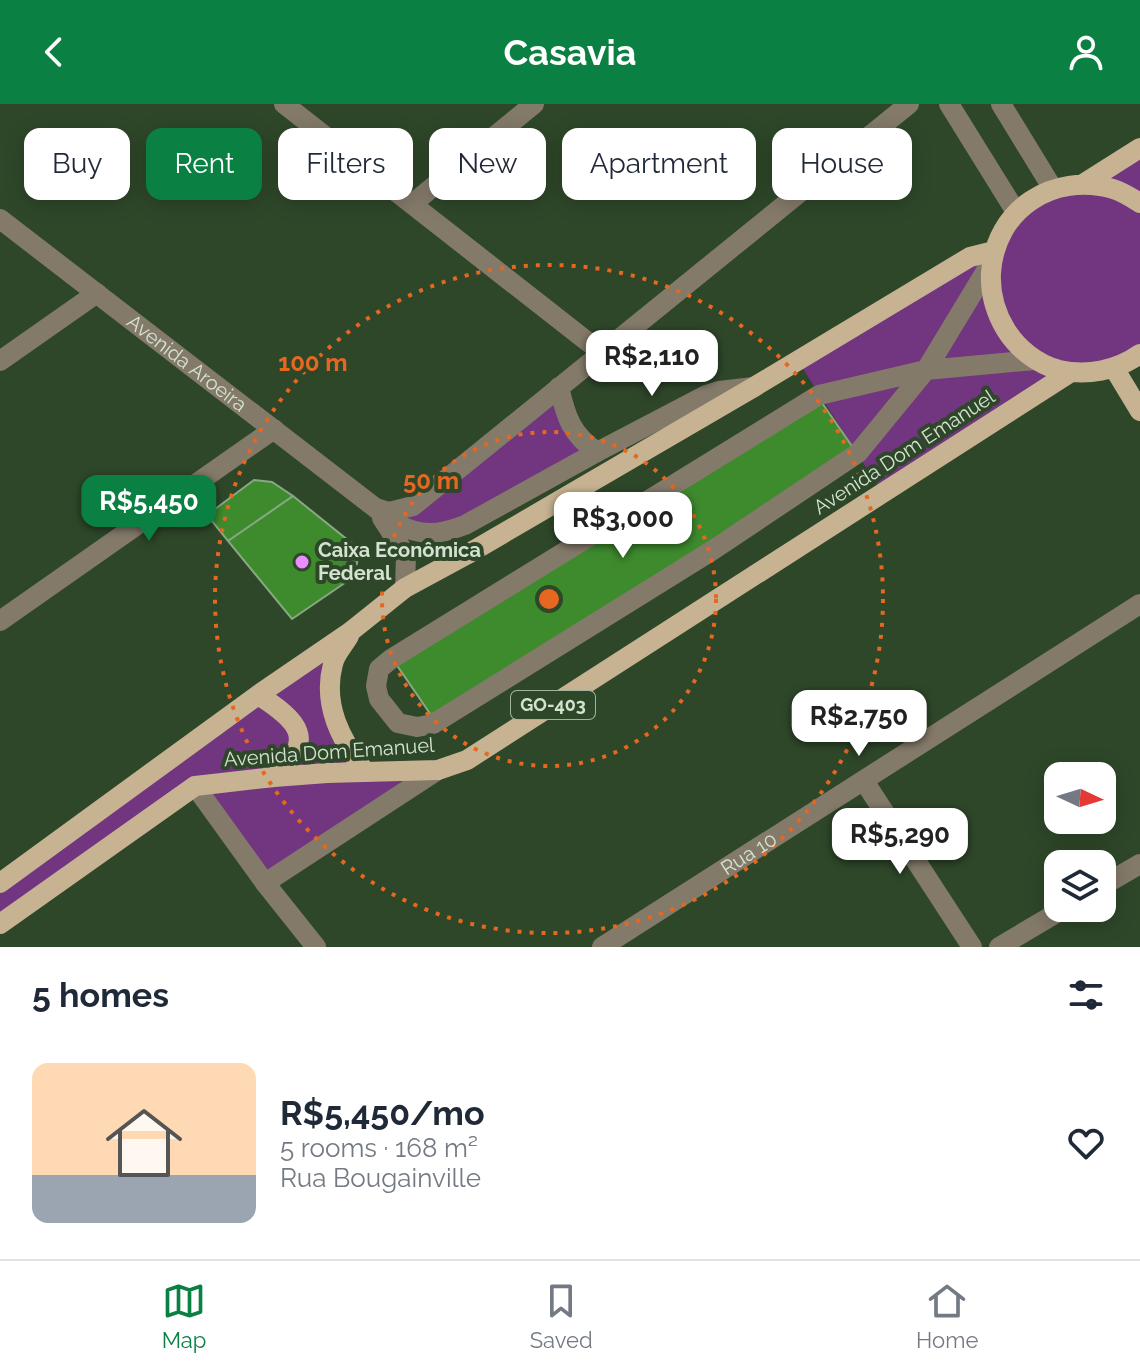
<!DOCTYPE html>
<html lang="en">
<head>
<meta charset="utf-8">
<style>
	body { margin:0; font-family:Raleway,sans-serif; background:#f6f6f7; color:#1f2937; height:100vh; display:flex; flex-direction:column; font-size:30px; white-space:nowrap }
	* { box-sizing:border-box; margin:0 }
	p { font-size:26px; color:#747a83 }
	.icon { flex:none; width:44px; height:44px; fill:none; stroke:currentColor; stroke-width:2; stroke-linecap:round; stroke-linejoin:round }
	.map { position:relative; height:843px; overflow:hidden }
	.sheet { display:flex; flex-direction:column; background:#fff; flex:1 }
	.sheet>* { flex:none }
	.banner { position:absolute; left:24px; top:24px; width:1092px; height:72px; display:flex; gap:16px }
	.needle { width:52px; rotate:94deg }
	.tools { position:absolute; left:1044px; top:658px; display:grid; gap:16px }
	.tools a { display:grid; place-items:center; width:72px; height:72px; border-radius:16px; background:#fff; box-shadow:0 4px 20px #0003; font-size:40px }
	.price { position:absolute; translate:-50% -68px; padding:0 18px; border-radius:16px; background:#fff; color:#222; font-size:26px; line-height:52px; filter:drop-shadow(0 2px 4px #0008) }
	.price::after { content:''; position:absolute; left:50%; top:48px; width:24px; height:18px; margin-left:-12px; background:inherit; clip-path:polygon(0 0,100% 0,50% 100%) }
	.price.on { background:#0b8043; color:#fff }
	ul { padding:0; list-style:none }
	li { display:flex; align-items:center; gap:24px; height:200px; padding:0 32px }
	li+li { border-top:2px solid #e0e1e3 }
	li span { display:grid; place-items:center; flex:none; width:224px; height:160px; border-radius:16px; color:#555 }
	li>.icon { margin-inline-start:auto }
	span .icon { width:96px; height:96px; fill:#fffc; stroke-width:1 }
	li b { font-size:34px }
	h2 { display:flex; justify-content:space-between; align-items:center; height:96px; padding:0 32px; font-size:34px }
	.chip { padding:0 28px; border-radius:16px; background:#fff; box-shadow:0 4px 20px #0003; font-size:28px; line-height:72px }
	.chip.on { background:#0b8043; color:#fff }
	header { display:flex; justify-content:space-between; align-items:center; height:104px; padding:0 32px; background:#0b8043; color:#fff; font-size:36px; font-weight:700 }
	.tab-bar { display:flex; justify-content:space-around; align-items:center; height:112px; border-top:2px solid #e0e1e3; background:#fff; font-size:22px; color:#747a83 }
	.tab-bar a { display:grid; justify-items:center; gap:4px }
	.tab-bar .on { color:#0b8043 }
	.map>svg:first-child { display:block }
</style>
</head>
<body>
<header><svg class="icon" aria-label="back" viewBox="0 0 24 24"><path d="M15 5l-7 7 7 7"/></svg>Casavia<svg class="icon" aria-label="person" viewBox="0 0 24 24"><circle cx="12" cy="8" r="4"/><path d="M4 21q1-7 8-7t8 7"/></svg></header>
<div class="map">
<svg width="1140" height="843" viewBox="0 0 1140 843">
	<rect width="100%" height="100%" fill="#2e4729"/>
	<path fill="#72357f" d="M1140 44V250L1067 266 883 390 798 257 994 147 1016 108Z
		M559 283 589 343 451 427 395 419Z
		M350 528 330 591 365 668 438 666 265 779 194 682 0 825V781Z"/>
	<path fill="#3e8b2e" stroke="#8aa784" stroke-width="2" d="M820 296 856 348 433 614 394 557Z
		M254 376 272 378 293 392 228 437 207 411Z
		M293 392 359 445 355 472 292 515 228 437Z"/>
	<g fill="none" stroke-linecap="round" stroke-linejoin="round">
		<g stroke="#847a6a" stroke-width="20">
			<path d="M284 0 602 249"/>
			<path d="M949 0 1016 108"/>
			<path d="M1001 0 1053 85"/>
			<path d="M412 100 534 0"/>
			<path id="s1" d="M0 115 395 419C421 433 439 431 465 421L597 348"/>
			<path d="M992 157 926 266 858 349 713 446 433 620 417 623 398 619 379 595 376 582 379 565 391 555 819 291 926 266 1035 256"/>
			<path d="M0 257 97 189"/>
			<path d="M559 283C566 313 571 330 597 348L706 291 719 287 754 283"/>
			<path d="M376 404 389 408 413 402 909 0"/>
			<path d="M382 414 406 451 405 484"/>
			<path d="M0 517 274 325"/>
			<path d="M864 677 972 843"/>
			<path d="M195 682 265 779 316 843"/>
			<path d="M265 779 438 666"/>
			<path d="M1102 782 1140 760"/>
			<path id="s2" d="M602 843 1140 500"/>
			<path d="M999 843 1065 804"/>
		</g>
		<path stroke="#c7b392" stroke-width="20" d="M1083 80 1140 44
			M1140 99C1132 94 1123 88 1113 85 1053 68 995 105 991 169 990 190 995 208 1006 226 1018 245 1037 260 1059 266 1087 272 1116 267 1140 250
			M1114 264 1140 307
			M349 532C344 541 335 550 333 560 322 601 341 636 365 668
			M258 591C298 616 318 636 274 673
			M0 779 258 591 350 528 405 484 466 451 754 283 970 153 994 147
			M0 820 195 682 274 673 327 669 438 666 467 656 1071 268"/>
	</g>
	<g fill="none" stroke="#e66720" stroke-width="4" stroke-dasharray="4 8">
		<circle cx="549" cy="495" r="167"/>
		<circle cx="549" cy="495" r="334"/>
	</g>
	<circle fill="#ea8dfd" stroke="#2e4729" stroke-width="3" cx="302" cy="458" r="8"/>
	<g text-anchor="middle" stroke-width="8" stroke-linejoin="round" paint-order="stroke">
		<rect fill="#2e4729" stroke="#a2b49f" stroke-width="2" x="511" y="587" width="84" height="28" rx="6"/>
		<g font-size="18" font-weight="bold" fill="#d4e3d1">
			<text x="553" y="607">GO-403</text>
		</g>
		<g font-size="20" fill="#d4e3d1" stroke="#2e4729">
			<text dy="7" stroke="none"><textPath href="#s1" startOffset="236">Avenida Aroeira</textPath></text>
			<text transform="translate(904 348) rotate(-33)" y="7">Avenida Dom Emanuel</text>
			<text transform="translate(329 648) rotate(-4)" y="7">Avenida Dom Emanuel</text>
			<text dy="7" stroke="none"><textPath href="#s2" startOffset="174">Rua 10</textPath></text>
		</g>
		<g font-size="20" font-weight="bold" fill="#d4e3d1" stroke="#2e4729" text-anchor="start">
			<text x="318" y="453">Caixa Econômica<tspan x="318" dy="23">Federal</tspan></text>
		</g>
	</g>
	<circle cx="549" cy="495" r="12" fill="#e66720" stroke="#2e4729" stroke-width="4"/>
	<g font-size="24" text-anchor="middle" font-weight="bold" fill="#e66720" stroke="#2e4729" stroke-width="8" stroke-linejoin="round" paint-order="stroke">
		<text x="313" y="267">100 m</text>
		<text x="431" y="385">50 m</text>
	</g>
</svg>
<div class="tools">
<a><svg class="needle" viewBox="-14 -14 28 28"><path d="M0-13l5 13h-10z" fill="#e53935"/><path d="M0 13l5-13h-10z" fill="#747a83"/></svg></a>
<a><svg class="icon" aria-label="layers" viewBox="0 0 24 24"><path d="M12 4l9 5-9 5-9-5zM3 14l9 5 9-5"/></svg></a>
</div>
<b class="price" style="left:652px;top:294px">R$2,110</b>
<b class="price on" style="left:149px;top:439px">R$5,450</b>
<b class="price" style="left:623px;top:456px">R$3,000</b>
<b class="price" style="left:859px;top:654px">R$2,750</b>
<b class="price" style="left:900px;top:772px">R$5,290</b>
<div class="banner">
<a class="chip">Buy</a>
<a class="chip on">Rent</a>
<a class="chip">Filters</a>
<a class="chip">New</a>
<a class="chip">Apartment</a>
<a class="chip">House</a>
</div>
</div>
<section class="sheet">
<h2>5 homes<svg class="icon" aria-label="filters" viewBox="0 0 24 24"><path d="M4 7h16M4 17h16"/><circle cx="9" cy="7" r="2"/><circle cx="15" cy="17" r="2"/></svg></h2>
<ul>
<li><span style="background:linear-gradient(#ffd9b3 70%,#9aa5b1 0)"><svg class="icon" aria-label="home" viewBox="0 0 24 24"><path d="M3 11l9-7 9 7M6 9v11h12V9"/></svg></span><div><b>R$5,450/mo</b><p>5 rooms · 168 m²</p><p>Rua Bougainville</p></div><svg class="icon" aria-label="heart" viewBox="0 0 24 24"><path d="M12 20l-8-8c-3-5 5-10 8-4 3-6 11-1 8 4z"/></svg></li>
</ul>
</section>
<nav class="tab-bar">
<a class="on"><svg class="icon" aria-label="map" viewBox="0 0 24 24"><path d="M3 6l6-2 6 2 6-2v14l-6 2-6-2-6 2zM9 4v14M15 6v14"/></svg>Map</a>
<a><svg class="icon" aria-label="saved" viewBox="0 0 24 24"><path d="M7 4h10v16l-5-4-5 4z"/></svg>Saved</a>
<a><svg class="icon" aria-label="home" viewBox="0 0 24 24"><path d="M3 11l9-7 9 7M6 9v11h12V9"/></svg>Home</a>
</nav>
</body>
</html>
